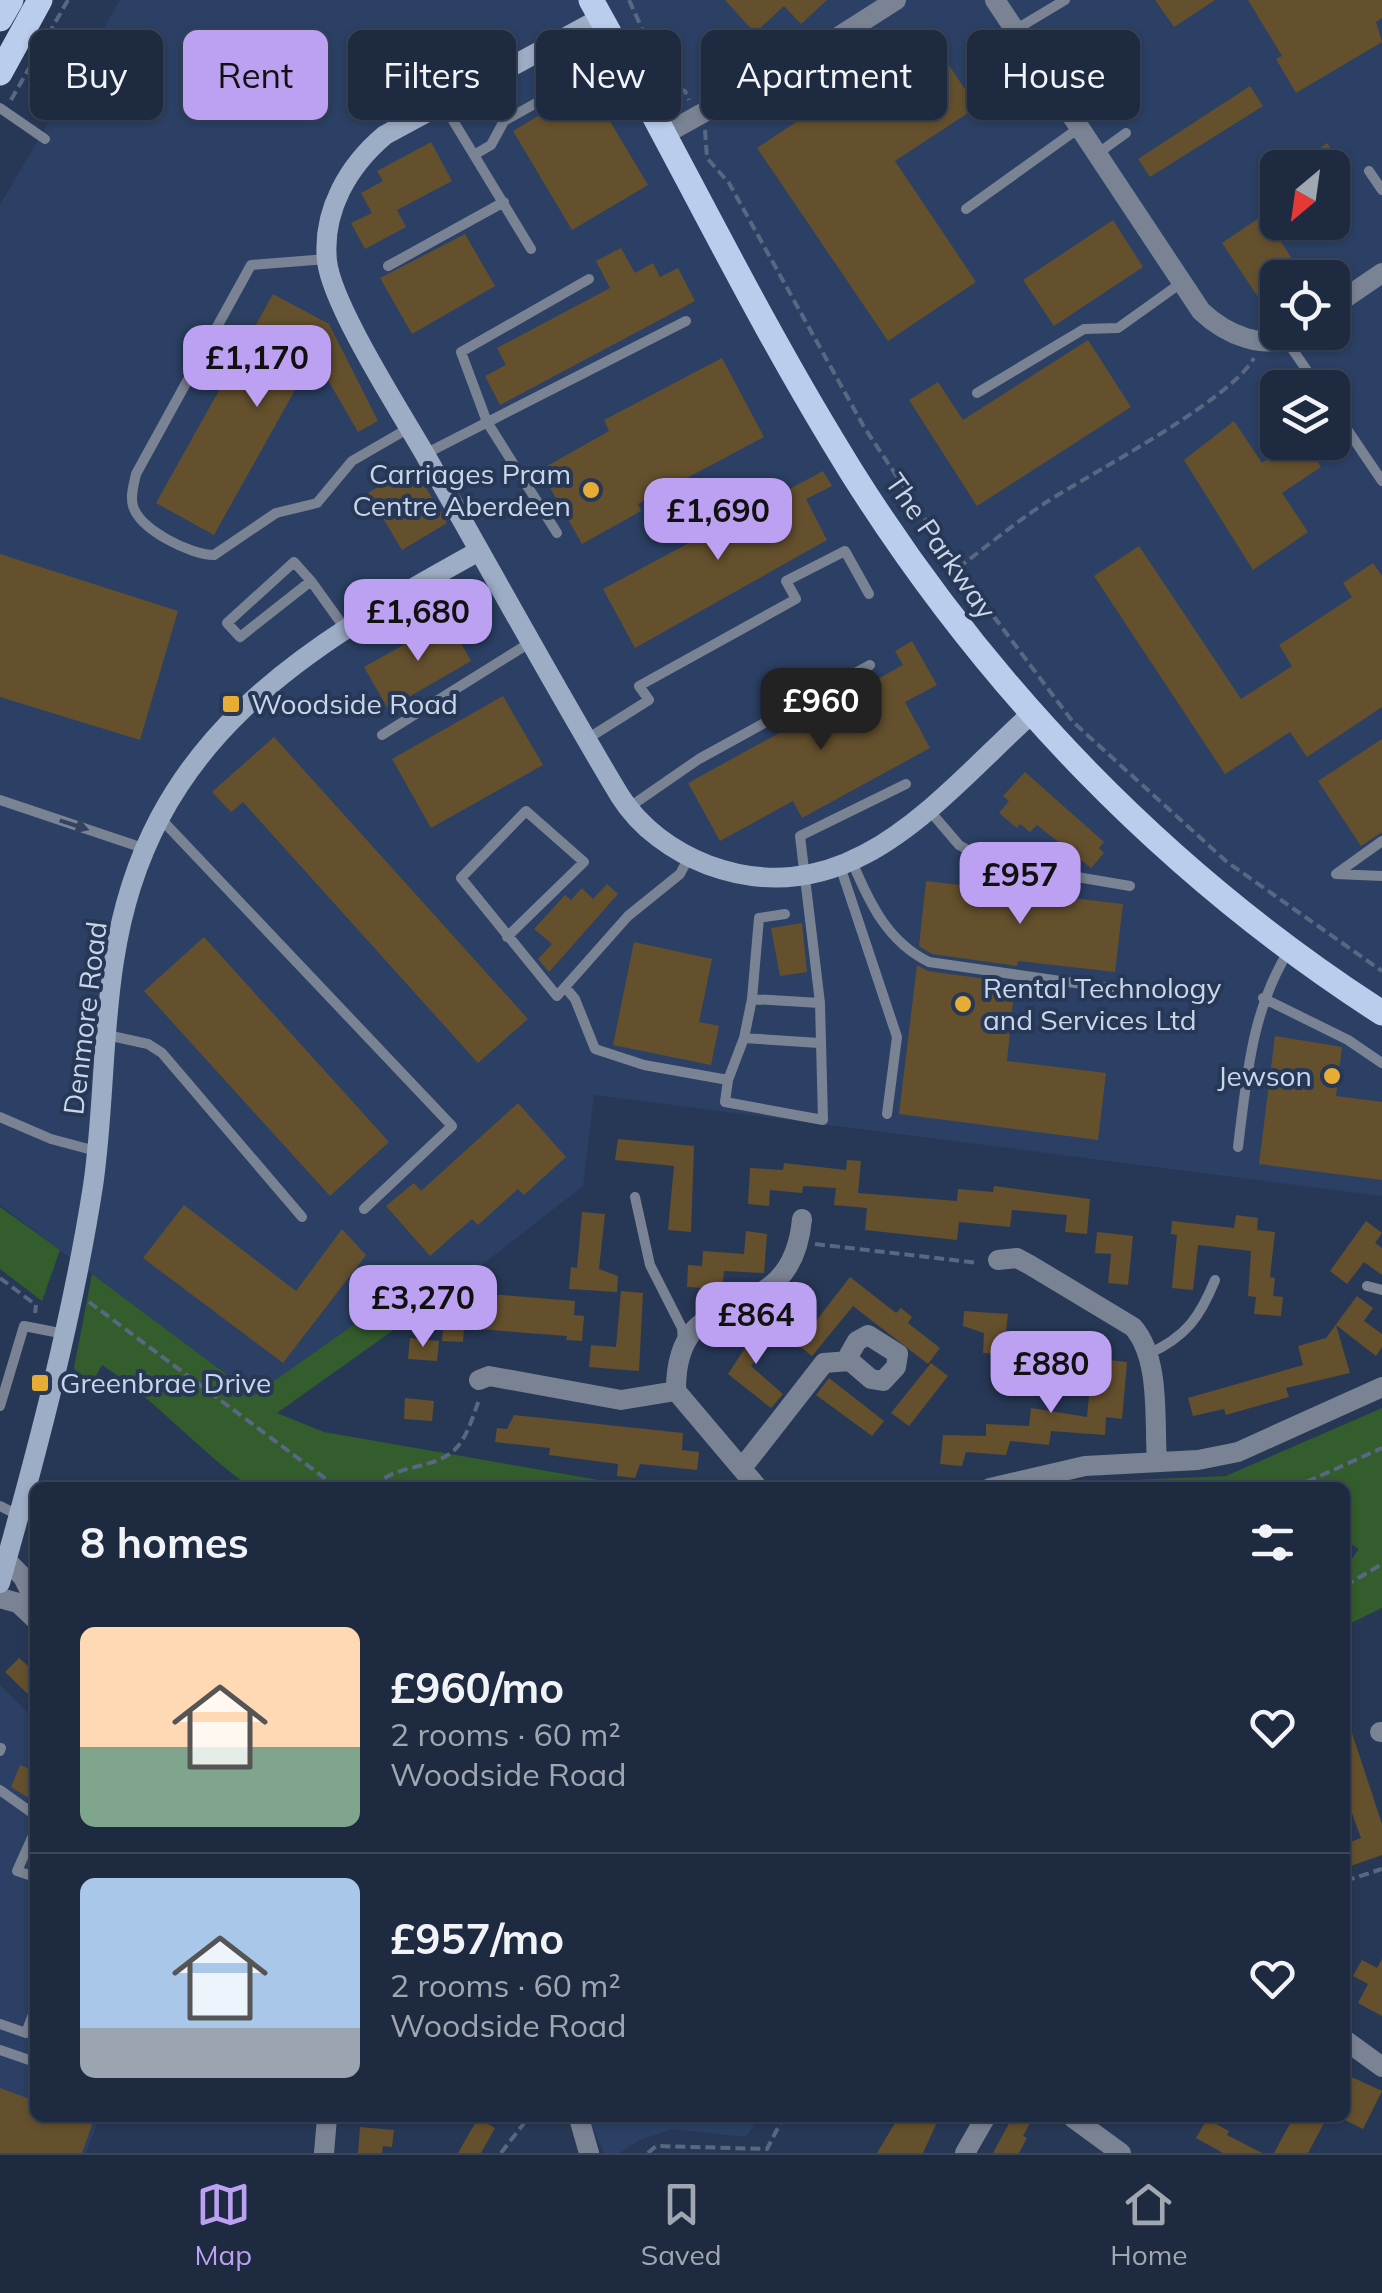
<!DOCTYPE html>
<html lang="en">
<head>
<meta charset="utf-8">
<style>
	body { margin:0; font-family:Mulish,sans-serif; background:#2a364b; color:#f1f3f6; height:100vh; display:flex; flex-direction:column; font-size:38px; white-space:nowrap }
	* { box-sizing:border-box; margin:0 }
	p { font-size:32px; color:#a0a7b1 }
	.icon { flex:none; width:55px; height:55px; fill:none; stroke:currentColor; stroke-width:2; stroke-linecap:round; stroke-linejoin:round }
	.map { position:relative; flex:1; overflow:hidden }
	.side { position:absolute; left:30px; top:1482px; width:1320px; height:640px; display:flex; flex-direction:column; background:#1d2a40; border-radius:15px; box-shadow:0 2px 8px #0004,0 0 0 2px #3b4659 }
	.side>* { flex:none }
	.top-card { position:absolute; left:30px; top:30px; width:1322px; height:90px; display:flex; gap:20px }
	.needle { width:65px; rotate:209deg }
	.tools { position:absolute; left:1260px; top:150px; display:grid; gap:20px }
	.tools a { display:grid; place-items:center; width:90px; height:90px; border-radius:15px; background:#1d2a40; box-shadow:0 2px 8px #0004,0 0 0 2px #3b4659; font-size:50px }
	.price { position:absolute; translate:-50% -85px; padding:0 22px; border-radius:20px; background:#bca0f2; color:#111; font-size:32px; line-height:65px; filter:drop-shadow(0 2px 5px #0008) }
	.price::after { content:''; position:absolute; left:50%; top:60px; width:30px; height:22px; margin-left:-15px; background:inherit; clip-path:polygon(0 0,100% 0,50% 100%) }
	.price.selected { background:#222; color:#fff }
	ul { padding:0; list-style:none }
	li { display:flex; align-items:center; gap:30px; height:250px; padding:0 50px }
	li+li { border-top:2px solid #3b4659 }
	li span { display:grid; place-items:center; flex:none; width:280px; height:200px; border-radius:15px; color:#555 }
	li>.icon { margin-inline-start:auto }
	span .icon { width:120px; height:120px; fill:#fffc; stroke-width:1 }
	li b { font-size:42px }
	h2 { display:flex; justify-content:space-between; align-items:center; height:120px; padding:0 50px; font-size:42px }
	.tag { padding:0 35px; border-radius:15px; background:#1d2a40; box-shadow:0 2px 8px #0004,0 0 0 2px #3b4659; font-size:35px; line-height:90px }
	.tag.selected { background:#bca0f2; color:#111 }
	.tabs { display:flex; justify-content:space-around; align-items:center; height:140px; border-top:2px solid #3b4659; background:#1d2a40; font-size:28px; color:#a0a7b1 }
	.tabs a { display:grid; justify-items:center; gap:5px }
	.tabs .selected { color:#bca0f2 }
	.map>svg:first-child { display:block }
</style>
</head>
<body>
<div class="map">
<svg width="1382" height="2153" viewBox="0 0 1382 2153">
	<rect width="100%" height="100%" fill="#273856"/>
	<path fill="#2b4064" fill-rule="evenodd" d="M120 0H1382V1196L594 1095 583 1186 446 1293 276 1412 0 1205V205ZM1278 168H1332V222H1278ZM1278 278H1332V332H1278ZM1278 388H1332V442H1278Z
		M0 1685 35 1720V2118H99L86 2153H0Z
		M589 2118H759L746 2137 673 2129 640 2140 619 2153H604Z"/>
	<path fill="#335d2d" d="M0 1207 60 1250 42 1301 0 1269Z
		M92 1274 254 1395 422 1277 440 1297 277 1413 324 1432 639 1487H250C198 1450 156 1400 102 1365L89 1389 74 1368Z
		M1382 1408V1608L1345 1626V1568L1359 1549 1345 1540V1488L1058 1487 1083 1482 1226 1476Z"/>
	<path fill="#64502d" d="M725 0H827L801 24 784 6 755 33Z
		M1155 0H1215L1174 27Z
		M1248 0H1382V18L1376 22 1382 42 1296 93 1276 59 1282 56Z
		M928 34 977 107 895 161 976 282 888 341 757 148Z
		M589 86 648 185 572 230 513 131Z
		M1250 86 1263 106 1150 177 1138 159Z
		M431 142 452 181 397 210 406 227 365 249 351 223 372 213 361 193 383 181 377 171Z
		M1327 143 1350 177 1332 189V168H1291Z
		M1278 176V237L1304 278H1278V301L1266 309 1222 243 1274 208 1260 188Z
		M1113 220 1143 267 1054 326 1023 280Z
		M465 234 495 286 412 334 380 278Z
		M621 248 635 273 653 263 660 277 678 268 695 301 500 405 485 376 506 365 497 348 610 288 596 261Z
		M273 294 329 324 378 421 358 432 314 356 214 535 156 503Z
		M1088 340 1131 407 977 506 909 400 938 382 963 420Z
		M722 358 764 437 638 504 641 511 582 544 540 470 609 431 604 420Z
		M1234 421 1262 463 1292 442H1305L1321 467 1282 493 1308 532 1253 570 1184 460Z
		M413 466 447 523 402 550 368 493Z
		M823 471 832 486 806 499 827 540 635 648 603 589Z
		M1139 546 1241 699 1292 666 1279 645 1352 597 1343 583 1373 563 1382 576V707L1307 757 1290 732 1225 774 1094 576Z
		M0 554 178 611 140 740 0 697Z
		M448 620 471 661 388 709 364 667Z
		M912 641 937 685 905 702 930 748 802 818 793 801 720 841 688 783 903 665 895 651Z
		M503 696 543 765 431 828 392 759Z
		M274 737 528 1019 478 1063 243 802 231 812 212 792Z
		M1382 739V832L1361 846 1318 781Z
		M1025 772 1104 842 1099 848 1104 853 1091 868 1037 825 1030 832 1020 824 1017 828 999 813 1009 801 1003 796Z
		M926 881 1123 904 1115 972 1018 961 1017 966 932 954 919 946Z
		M607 884 618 894 549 972 538 959 552 944 534 929 565 895 571 900 582 888 593 899Z
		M802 923 807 972 780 976 771 928Z
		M204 937 389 1142 330 1196 144 991Z
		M634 942 712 959 699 1022 719 1026 711 1065 613 1045Z
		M917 965 928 971 1015 983 1007 1061 1106 1073 1098 1140 899 1114Z
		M1275 1036 1342 1047 1336 1096 1382 1102V1180L1259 1164Z
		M518 1103 566 1157 524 1195 518 1189 478 1225 472 1219 430 1256 386 1206 414 1183 421 1191Z
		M618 1139 694 1146 691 1232 668 1230 674 1166 615 1160Z
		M847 1160 861 1161 858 1193 957 1201 958 1189 993 1192 994 1186 1090 1199 1087 1234 1065 1232 1067 1215 1012 1210 1010 1227 959 1222 957 1240 865 1230 867 1208 834 1205 836 1188 803 1186 802 1193 770 1190 769 1206 748 1204 750 1168 783 1170 784 1163 846 1170Z
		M184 1205 296 1291 342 1229 366 1255 283 1363 143 1258Z
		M582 1212 605 1214 599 1269 618 1276 617 1292 569 1289 571 1267 577 1268Z
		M1236 1215 1258 1218 1257 1230 1275 1232 1270 1277 1275 1278 1273 1296 1283 1297 1281 1316 1254 1314 1256 1297 1248 1296 1251 1251 1198 1245 1193 1290 1172 1288 1177 1235 1171 1234 1172 1221 1234 1228Z
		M1366 1221 1382 1233 1375 1243 1382 1248V1275L1364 1262 1347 1284 1330 1271Z
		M746 1231 767 1234 764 1273 724 1271 722 1289 687 1287 688 1265 702 1266 703 1251 744 1254Z
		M1097 1232 1133 1236 1128 1285 1108 1283 1111 1254 1095 1253Z
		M850 1277 896 1313 901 1308 912 1317 908 1323 940 1348 928 1364 853 1306 812 1356 790 1339 808 1315 816 1321Z
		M621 1291 643 1293 639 1371 589 1367 591 1345 616 1347Z
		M490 1294 575 1301 574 1315 584 1316 582 1341 566 1340 567 1336 464 1328 463 1342 442 1341 444 1313 488 1314Z
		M1357 1296 1373 1308 1364 1321 1382 1334V1347L1376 1356 1336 1325 1350 1373 1286 1388 1289 1397 1226 1415 1224 1409 1193 1416 1188 1398 1303 1365 1298 1346 1326 1338Z
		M964 1311 1008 1314 1006 1331 1065 1335 1063 1358 983 1353 984 1333 963 1326Z
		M764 1319 778 1330 751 1366 783 1394 771 1408 728 1374Z
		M410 1338 439 1341 437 1361 408 1359Z
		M1094 1343 1111 1344 1109 1360 1127 1362 1122 1419 1106 1417 1105 1435 1051 1431 1049 1445 1010 1441 1006 1455 966 1452 962 1466 940 1464 943 1435 986 1436V1424L1029 1426 1031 1408 1087 1417Z
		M931 1363 948 1376 909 1426 891 1413Z
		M829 1378 884 1421 872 1436 816 1395Z
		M405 1398 434 1401 432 1421 404 1419Z
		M514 1415 683 1433 682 1450 699 1452 697 1470 640 1464 635 1478 617 1476 618 1464 549 1455 550 1448 495 1442 497 1428 507 1429Z
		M19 1658 35 1672V1701L5 1672Z
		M1347 1718 1382 1824V1855L1345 1868V1844L1361 1838 1349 1805 1345 1807Z
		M20 1765 35 1771V1802L11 1787Z
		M1382 1959V2016L1358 2003 1368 1984 1353 1976 1362 1960 1377 1968Z
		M1345 2074 1382 2091 1363 2129 1343 2119 1351 2103 1345 2099Z
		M0 2088 35 2101V2118L93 2122 82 2153H0Z
		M478 2118 495 2128 481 2153H458Z
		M898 2118 914 2123 917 2118H939L923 2153H877Z
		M1012 2118 1030 2123 1023 2136 1027 2138 1019 2153H993Z
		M1293 2118H1313L1324 2123 1308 2153H1274Z
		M1207 2119 1229 2131 1227 2135 1262 2153H1223L1196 2138Z
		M360 2127 394 2130 392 2147 383 2146 382 2153H358Z"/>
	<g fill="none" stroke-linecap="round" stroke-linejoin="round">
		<path stroke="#586882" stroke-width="4" stroke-dasharray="10 5" stroke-linecap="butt" d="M629 0 667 84 685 91 689 100
			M11 100 68 0
			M705 130 707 158 729 183 864 427 961 573 1073 722 1227 862 1382 971
			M958 568C987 546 1015 523 1045 503 1093 472 1230 401 1254 358
			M815 1244 979 1263
			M0 1278 36 1305 35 1313
			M89 1302 338 1488
			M184 1488 228 1483 235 1488
			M373 1488C397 1460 441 1473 461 1442 470 1429 474 1412 480 1398
			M1293 1488 1382 1448
			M1345 1586 1382 1564
			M1345 1881 1382 1869
			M501 2153 528 2118
			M648 2153 656 2146 767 2149 783 2118"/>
		<path stroke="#7a8393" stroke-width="10" d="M1015 30 1065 0
			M827 44 850 75
			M454 71 466 91
			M979 71 1020 39
			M443 104 531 249
			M0 108 45 139
			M1097 154 1126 133
			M474 155 491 145 504 121 565 87
			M1369 171 1382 190
			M966 209 1079 128
			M327 259 251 265 136 474C134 484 130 495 133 506 140 530 191 555 214 555L276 513 317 503 352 461 409 428
			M388 266 504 202
			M1286 340 1319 388
			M977 393 1084 329 1118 328 1181 283
			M1332 407 1382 481
			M425 454 686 321
			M557 533 487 422 461 352 589 279
			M311 581 294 562 227 623 240 637 311 581 344 627
			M382 735 531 642
			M587 739 649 700 639 686 796 599 786 581 845 551 869 594
			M0 800 146 849
			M628 808 699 759 870 665
			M929 810 959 845 989 862 1130 886
			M161 819 452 1126 364 1209
			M1382 841 1336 874 1382 876
			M689 857 680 874 628 916 565 987 575 999 595 1049 644 1065 728 1080 725 1102 823 1120 820 1003 800 836 906 784
			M853 864C870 904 888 942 929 962L1123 990
			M841 869 897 1037 887 1114
			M507 937 584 862 526 811 461 878 557 996 565 987
			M1263 998 1348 1040 1382 1063
			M752 999 759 918 785 914
			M107 1035 148 1044 162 1053 302 1217
			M744 1038 752 999 820 1003
			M728 1080 744 1038 819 1043
			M0 1117 51 1139 96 1151
			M1238 1147C1247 1076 1251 1012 1289 950
			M635 1197 650 1265 682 1328 683 1341
			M1367 1286 1382 1290
			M1148 1354C1186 1337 1200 1317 1215 1280
			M0 1406 24 1326 65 1334
			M0 1506 18 1515
			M0 1751 1 1748
			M0 1790 35 1815
			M35 1831 17 1871 35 1877
			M0 2024 26 2033 35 2009
			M0 2050 35 2062"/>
		<path stroke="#7a8393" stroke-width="20" d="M995 0 1201 311C1224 333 1266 354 1297 332
			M665 134 827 44 896 0
			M1332 307 1382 273
			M998 1260 1017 1258 1030 1265 1133 1327C1161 1359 1154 1421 1157 1462
			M479 1380 489 1376 621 1400 676 1391
			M742 1468 824 1363 850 1361 871 1379 883 1381 896 1367 898 1354 868 1335 857 1341 849 1355 850 1361
			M758 1488 676 1391C675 1271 791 1339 802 1219
			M990 1488 1085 1466 1198 1460 1238 1452 1382 1387
			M6 1560 23 1577 35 1601
			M0 1598 18 1603 35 1619
			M1380 1732H1382
			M1345 2040 1382 2067
			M579 2118 589 2153
			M1073 2118 1121 2153
			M324 2153 327 2118
			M965 2153 985 2118"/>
		<path stroke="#9eadc6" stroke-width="20" d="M601 18 385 135C348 166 322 211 327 261 332 306 402 414 427 458 491 570 553 685 620 796 640 828 674 852 708 865 849 917 938 799 1031 714
			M0 1583C37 1452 72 1320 93 1186 104 1111 102 1035 114 961 147 740 301 649 479 551"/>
		<path stroke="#bacded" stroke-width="25" d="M591 0C679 156 756 319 851 471 987 688 1166 874 1382 1013
			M0 19 11 0
			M0 73 40 0"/>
	</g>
	<defs><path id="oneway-solid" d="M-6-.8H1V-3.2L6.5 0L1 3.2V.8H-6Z" transform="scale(2.5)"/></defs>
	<use fill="#33435f" href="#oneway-solid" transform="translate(74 825) rotate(18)"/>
	<g fill="#e6ac36" stroke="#273856" stroke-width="4">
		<circle cx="591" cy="490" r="10"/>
		<rect x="221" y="694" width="20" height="20" rx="5"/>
		<circle cx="963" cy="1004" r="10"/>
		<circle cx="1332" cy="1076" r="10"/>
		<rect x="30" y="1373" width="20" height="20" rx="5"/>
	</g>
	<g text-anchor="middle" stroke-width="8" stroke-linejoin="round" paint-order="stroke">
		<g font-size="28" fill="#c9d5e8" stroke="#273856" text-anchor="start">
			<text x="571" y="484" text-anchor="end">Carriages Pram<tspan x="571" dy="32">Centre Aberdeen</tspan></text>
			<text x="251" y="714">Woodside Road</text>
			<text x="983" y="998">Rental Technology<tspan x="983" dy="32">and Services Ltd</tspan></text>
			<text x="1312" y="1086" text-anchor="end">Jewson</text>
			<text x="60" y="1393">Greenbrae Drive</text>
		</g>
		<g font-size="28" fill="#c9d5e8" stroke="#273856">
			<text transform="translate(941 546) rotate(55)" y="10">The Parkway</text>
			<text transform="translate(85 1018) rotate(-83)" y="10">Denmore Road</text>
		</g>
	</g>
</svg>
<div class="tools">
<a><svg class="needle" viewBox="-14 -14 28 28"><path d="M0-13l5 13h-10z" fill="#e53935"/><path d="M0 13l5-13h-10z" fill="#a0a7b1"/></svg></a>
<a><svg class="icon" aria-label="locate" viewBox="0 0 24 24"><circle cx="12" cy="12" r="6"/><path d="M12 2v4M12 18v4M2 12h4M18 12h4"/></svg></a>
<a><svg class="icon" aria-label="layers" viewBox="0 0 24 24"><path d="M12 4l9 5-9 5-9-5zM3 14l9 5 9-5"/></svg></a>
</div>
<b class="price" style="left:257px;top:410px">£1,170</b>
<b class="price" style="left:718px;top:563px">£1,690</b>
<b class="price" style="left:418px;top:664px">£1,680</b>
<b class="price selected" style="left:821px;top:753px">£960</b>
<b class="price" style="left:1020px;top:927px">£957</b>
<b class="price" style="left:423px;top:1350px">£3,270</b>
<b class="price" style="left:756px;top:1367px">£864</b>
<b class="price" style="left:1051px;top:1416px">£880</b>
<div class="top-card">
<a class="tag">Buy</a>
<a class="tag selected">Rent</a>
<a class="tag">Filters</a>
<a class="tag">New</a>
<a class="tag">Apartment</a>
<a class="tag">House</a>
</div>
<section class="side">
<h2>8 homes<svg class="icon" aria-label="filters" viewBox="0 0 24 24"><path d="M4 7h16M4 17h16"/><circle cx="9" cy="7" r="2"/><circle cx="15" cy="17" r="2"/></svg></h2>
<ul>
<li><span style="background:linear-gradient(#ffd9b3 60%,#7fa58c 0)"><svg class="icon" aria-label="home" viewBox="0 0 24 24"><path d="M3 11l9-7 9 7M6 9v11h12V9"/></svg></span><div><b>£960/mo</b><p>2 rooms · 60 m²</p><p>Woodside Road</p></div><svg class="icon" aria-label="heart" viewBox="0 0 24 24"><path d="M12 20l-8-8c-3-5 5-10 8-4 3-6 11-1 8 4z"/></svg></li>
<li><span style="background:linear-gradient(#a9c7e8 75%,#9aa5b1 0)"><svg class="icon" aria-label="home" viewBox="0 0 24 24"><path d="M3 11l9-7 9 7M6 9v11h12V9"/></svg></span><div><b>£957/mo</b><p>2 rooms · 60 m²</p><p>Woodside Road</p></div><svg class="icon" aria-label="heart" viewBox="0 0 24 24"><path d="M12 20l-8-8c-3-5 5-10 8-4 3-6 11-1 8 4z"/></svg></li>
</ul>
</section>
</div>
<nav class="tabs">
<a class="selected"><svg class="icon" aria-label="map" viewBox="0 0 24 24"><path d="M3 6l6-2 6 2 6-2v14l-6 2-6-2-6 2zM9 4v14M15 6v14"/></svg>Map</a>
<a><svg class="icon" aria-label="saved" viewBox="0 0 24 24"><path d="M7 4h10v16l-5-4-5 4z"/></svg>Saved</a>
<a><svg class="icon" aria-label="home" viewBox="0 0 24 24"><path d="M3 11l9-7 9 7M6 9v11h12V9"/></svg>Home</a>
</nav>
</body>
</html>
